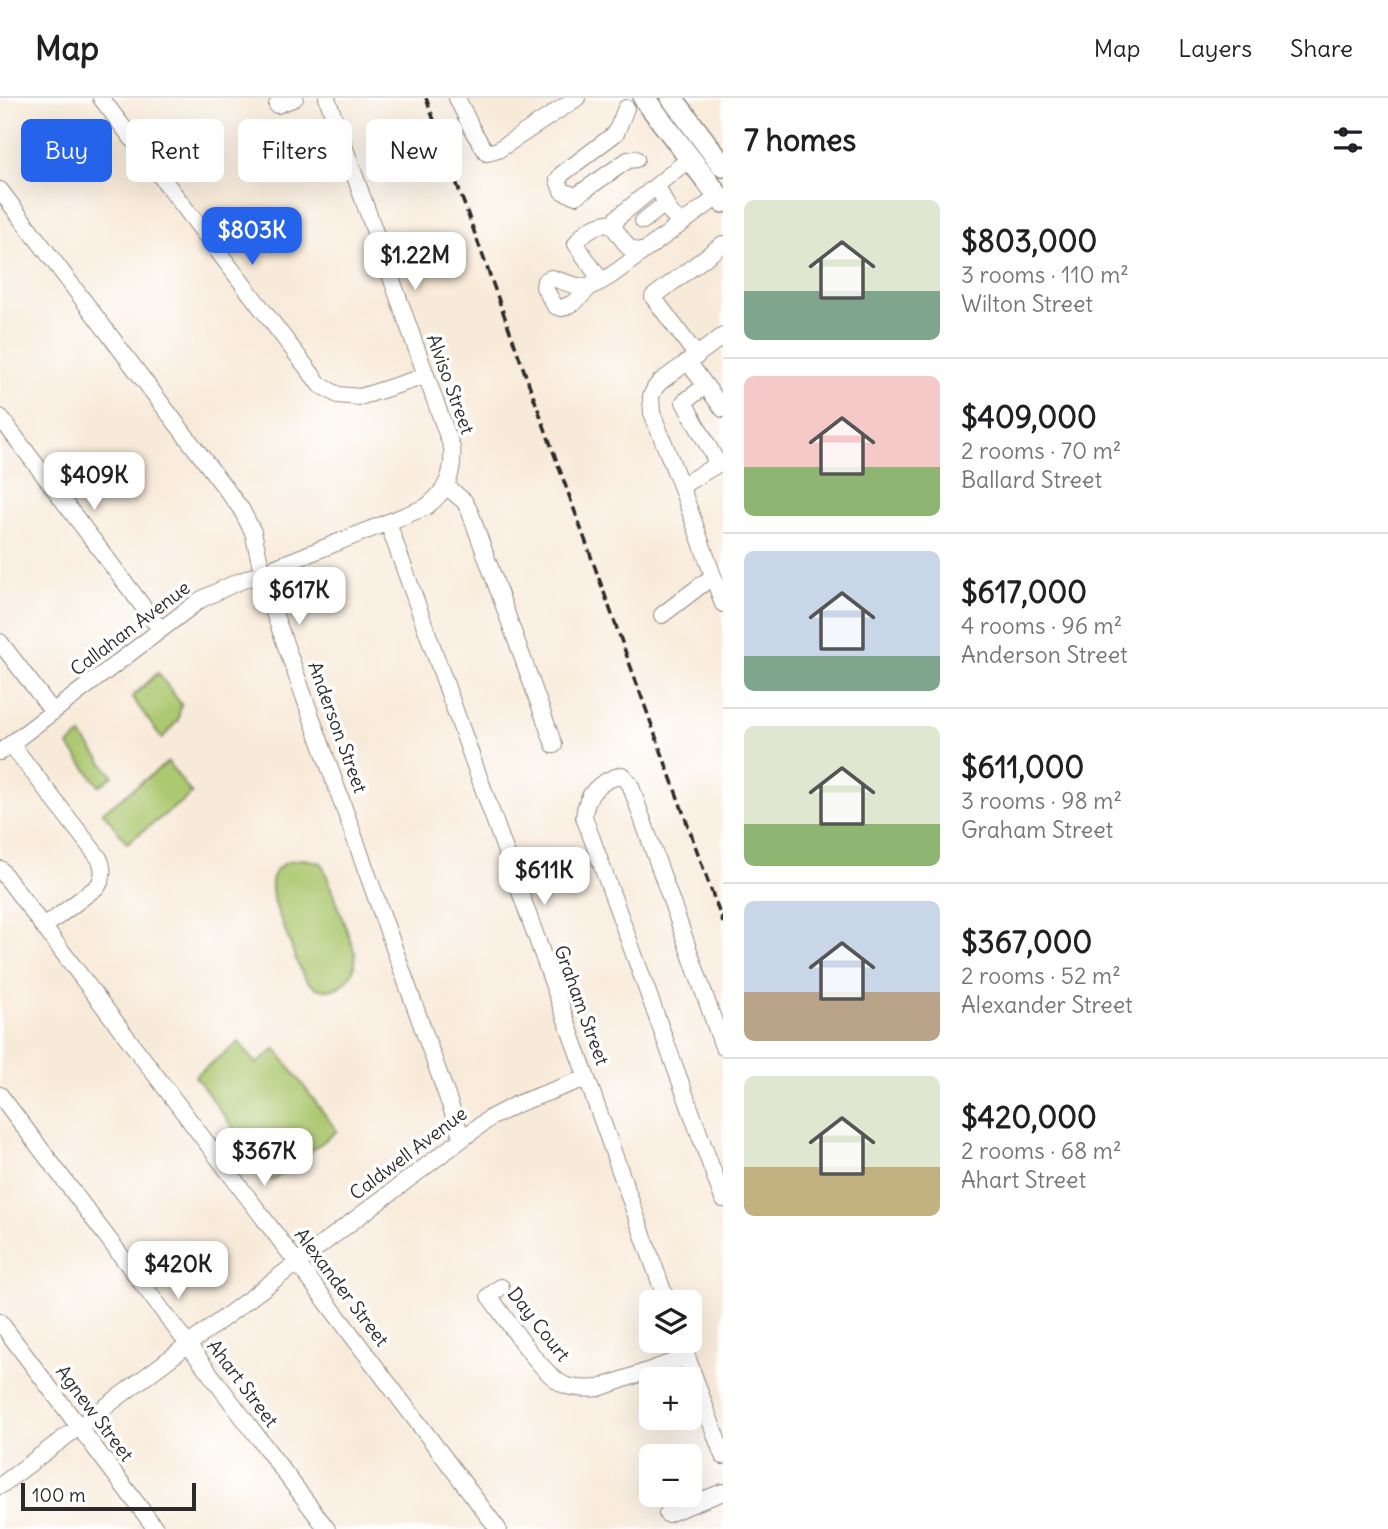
<!DOCTYPE html>
<html lang="en">
<head>
<meta charset="utf-8">
<style>
	body { margin:0; font-family:Delius,sans-serif; background:#f6f6f6; color:#202124; height:100vh; display:flex; flex-direction:column; font-size:26px; white-space:nowrap }
	* { box-sizing:border-box; margin:0 }
	p { font-size:23px; color:#757577 }
	.icon { flex:none; width:38px; height:38px; fill:none; stroke:currentColor; stroke-width:2; stroke-linecap:round; stroke-linejoin:round }
	.map { position:relative; flex:1; overflow:hidden }
	.sheet { display:flex; flex-direction:column; background:#fff; width:665px }
	.sheet>* { flex:none }
	.top-card { position:absolute; left:21px; top:21px; width:597px; height:63px; display:flex; gap:14px }
	.controls { position:absolute; left:639px; top:1192px; display:grid; gap:14px }
	.controls a { display:grid; place-items:center; width:63px; height:63px; border-radius:10px; background:#fff; box-shadow:0 7px 28px #0002; font-size:35px }
	.scale { position:absolute; left:21px; bottom:18px; width:175px; box-sizing:border-box; padding-left:7px; border:4px solid #2b2b2b; border-top:0; font-size:19px; line-height:24px; white-space:nowrap; color:#2b2b2b; -webkit-text-stroke:5px #fff; paint-order:stroke }
	.price { position:absolute; translate:-50% -60px; padding:0 16px; border-radius:14px; background:#fff; color:#222; font-size:23px; line-height:46px; filter:drop-shadow(0 2px 4px #0008) }
	.price::after { content:''; position:absolute; left:50%; top:42px; width:21px; height:16px; margin-left:-10px; background:inherit; clip-path:polygon(0 0,100% 0,50% 100%) }
	.price.current { background:#2563eb; color:#fff }
	ul { padding:0; list-style:none }
	li { display:flex; align-items:center; gap:21px; height:175px; padding:0 21px }
	li+li { border-top:2px solid #e0e0e0 }
	li span { display:grid; place-items:center; flex:none; width:196px; height:140px; border-radius:10px; color:#555 }
	li>.icon { margin-inline-start:auto }
	span .icon { width:84px; height:84px; fill:#fffc; stroke-width:1 }
	li b { font-size:30px }
	h2 { display:flex; justify-content:space-between; align-items:center; height:84px; padding:0 21px; font-size:30px }
	.chip { padding:0 24px; border-radius:10px; background:#fff; box-shadow:0 7px 28px #0002; font-size:24px; line-height:63px }
	.chip.current { background:#2563eb; color:#fff }
	header { display:flex; align-items:center; gap:42px; box-sizing:border-box; height:98px; padding:0 35px; background:#fff; border-bottom:2px solid #e0e0e0 }
	header strong { font-size:33px }
	nav { display:flex; gap:38px; margin-inline-start:auto; font-size:24px }
	main { display:flex; flex:1; min-height:0 }
	.map>svg:first-child { display:block }
</style>
</head>
<body>
<header>
<strong>Map</strong>
<nav><a>Map</a><a>Layers</a><a>Share</a></nav>
</header>
<main>
<div class="map">
<svg width="723" height="1431" viewBox="0 0 723 1431">
	<rect width="100%" height="100%" fill="#fff"/>
	<filter id="ink" filterUnits="userSpaceOnUse"><feTurbulence type="fractalNoise" baseFrequency=".0143" numOctaves="2"/><feDisplacementMap in="SourceGraphic" scale="14" xChannelSelector="R" yChannelSelector="G"/><feConvolveMatrix kernelMatrix="1 2 1 2 8 2 1 2 1" color-interpolation-filters="sRGB"/></filter>
	<filter id="wash" filterUnits="userSpaceOnUse"><feTurbulence type="fractalNoise" baseFrequency=".00686" numOctaves="4" result="noise"/><feDisplacementMap in="SourceGraphic" scale="28" xChannelSelector="R" yChannelSelector="G"/><feGaussianBlur stdDeviation="1.57" result="paint"/><feColorMatrix in="noise" values="0 0 0 0 0 0 0 0 0 0 0 0 0 0 0 0 0 1.4 0 .05"/><feComposite in="paint" operator="in"/></filter>
	<g filter="url(#wash)">
		<rect width="100%" height="100%" fill="#f8ead9"/>
		<path fill="#acc86f" stroke="#6c7a4d" stroke-width="2" d="M158 575 181 606 178 622 162 641 132 599Z
			M81 637 113 678 99 688 68 647Z
			M168 664 192 696 127 745 103 714Z
			M304 761 322 765 355 855C359 881 330 905 308 884 298 873 294 854 288 840 277 810 251 765 304 761Z
			M239 944 256 966 276 951 337 1033 272 1083 195 978Z"/>
	</g>
	<g filter="url(#ink)">
		<g fill="none" stroke-linecap="round" stroke-linejoin="round">
			<g stroke="#928a82" stroke-width="18">
				<path id="minor" d="M101 0 320 287 338 297 360 299 426 278
					M457 0 474 35 487 55 498 52 577 0
					M277 7 295 0
					M626 10 616 35 562 76 558 82 562 93 576 98 628 62 636 61
					M690 60 617 120 614 130 628 149 636 153H644L719 98
					M657 87 668 111 680 126
					M0 92 241 411 253 434 267 495 462 1040
					M643 123 665 106
					M601 183 576 146C585 131 597 126 614 124
					M592 187 575 204 562 210 555 208 544 189 545 183 551 180C561 182 574 189 585 189 601 189 630 163 644 153
					M723 238 660 284 655 290 651 298 652 315 681 388 723 506
					M697 258 653 199 723 146
					M688 264 723 311
					M0 319 160 531
					M681 388 718 366 684 304 705 288
					M447 389 464 403 470 414 554 647
					M388 425 667 1204
					M662 517 713 478
					M0 544 53 614
					M11 646 99 760C104 770 104 778 98 788L44 829
					M0 654 200 502 231 487 426 409C447 393 454 376 452 350L327 0
					M0 771 498 1431
					M723 949 630 686 622 677C599 683 586 695 584 719L723 1101
					M0 997 327 1431
					M501 1189 489 1198C507 1221 542 1279 567 1288 578 1291 588 1291 599 1290L687 1259
					M0 1224 156 1431
					M681 1242 723 1358
					M0 1388 490 1020 517 1006 586 980
					M667 1416 723 1394"/>
			</g>
			<g stroke="#928a82" stroke-width="24">
				<path id="major" d="M644 0 723 104
					M672 0 723 68"/>
			</g>
			<use href="#minor" stroke="#fff" stroke-width="16"/>
			<use href="#major" stroke="#fff" stroke-width="21"/>
			<path stroke="#2b2b2b" stroke-width="3.5" stroke-dasharray="10 5" stroke-linecap="butt" d="M426 0 723 825"/>
		</g>
	</g>
	<g text-anchor="middle" stroke-width="7" stroke-linejoin="round" paint-order="stroke">
		<g font-size="19" fill="#2b2b2b" stroke="#fff">
			<text transform="translate(451 286) rotate(70)" y="7">Alviso Street</text>
			<text transform="translate(130 530) rotate(-37)" y="7">Callahan Avenue</text>
			<text transform="translate(338 629) rotate(70)" y="7">Anderson Street</text>
			<text transform="translate(582 907) rotate(70)" y="7">Graham Street</text>
			<text transform="translate(408 1055) rotate(-37)" y="7">Caldwell Avenue</text>
			<text transform="translate(342 1189) rotate(53)" y="7">Alexander Street</text>
			<text transform="translate(539 1226) rotate(52)" y="7">Day Court</text>
			<text transform="translate(243 1285) rotate(53)" y="7">Ahart Street</text>
			<text transform="translate(95 1315) rotate(53)" y="7">Agnew Street</text>
		</g>
	</g>
</svg>
<div class="controls">
<a><svg class="icon" aria-label="layers" viewBox="0 0 24 24"><path d="M12 4l9 5-9 5-9-5zM3 14l9 5 9-5"/></svg></a>
<a>+</a>
<a>−</a>
</div>
<div class="scale">100 m</div>
<b class="price current" style="left:252px;top:169px">$803K</b>
<b class="price" style="left:415px;top:194px">$1.22M</b>
<b class="price" style="left:94px;top:414px">$409K</b>
<b class="price" style="left:299px;top:529px">$617K</b>
<b class="price" style="left:544px;top:809px">$611K</b>
<b class="price" style="left:264px;top:1090px">$367K</b>
<b class="price" style="left:178px;top:1203px">$420K</b>
<div class="top-card">
<a class="chip current">Buy</a>
<a class="chip">Rent</a>
<a class="chip">Filters</a>
<a class="chip">New</a>
</div>
</div>
<section class="sheet">
<h2>7 homes<svg class="icon" aria-label="filters" viewBox="0 0 24 24"><path d="M4 7h16M4 17h16"/><circle cx="9" cy="7" r="2"/><circle cx="15" cy="17" r="2"/></svg></h2>
<ul>
<li><span style="background:linear-gradient(#dfe7d0 65%,#7fa58c 0)"><svg class="icon" aria-label="home" viewBox="0 0 24 24"><path d="M3 11l9-7 9 7M6 9v11h12V9"/></svg></span><div><b>$803,000</b><p>3 rooms · 110 m²</p><p>Wilton Street</p></div></li>
<li><span style="background:linear-gradient(#f6c9c9 65%,#8fb573 0)"><svg class="icon" aria-label="home" viewBox="0 0 24 24"><path d="M3 11l9-7 9 7M6 9v11h12V9"/></svg></span><div><b>$409,000</b><p>2 rooms · 70 m²</p><p>Ballard Street</p></div></li>
<li><span style="background:linear-gradient(#c9d6e8 75%,#7fa58c 0)"><svg class="icon" aria-label="home" viewBox="0 0 24 24"><path d="M3 11l9-7 9 7M6 9v11h12V9"/></svg></span><div><b>$617,000</b><p>4 rooms · 96 m²</p><p>Anderson Street</p></div></li>
<li><span style="background:linear-gradient(#dfe7d0 70%,#8fb573 0)"><svg class="icon" aria-label="home" viewBox="0 0 24 24"><path d="M3 11l9-7 9 7M6 9v11h12V9"/></svg></span><div><b>$611,000</b><p>3 rooms · 98 m²</p><p>Graham Street</p></div></li>
<li><span style="background:linear-gradient(#c9d6e8 65%,#b9a48a 0)"><svg class="icon" aria-label="home" viewBox="0 0 24 24"><path d="M3 11l9-7 9 7M6 9v11h12V9"/></svg></span><div><b>$367,000</b><p>2 rooms · 52 m²</p><p>Alexander Street</p></div></li>
<li><span style="background:linear-gradient(#dfe7d0 65%,#c2b280 0)"><svg class="icon" aria-label="home" viewBox="0 0 24 24"><path d="M3 11l9-7 9 7M6 9v11h12V9"/></svg></span><div><b>$420,000</b><p>2 rooms · 68 m²</p><p>Ahart Street</p></div></li>
</ul>
</section>
</main>
</body>
</html>
